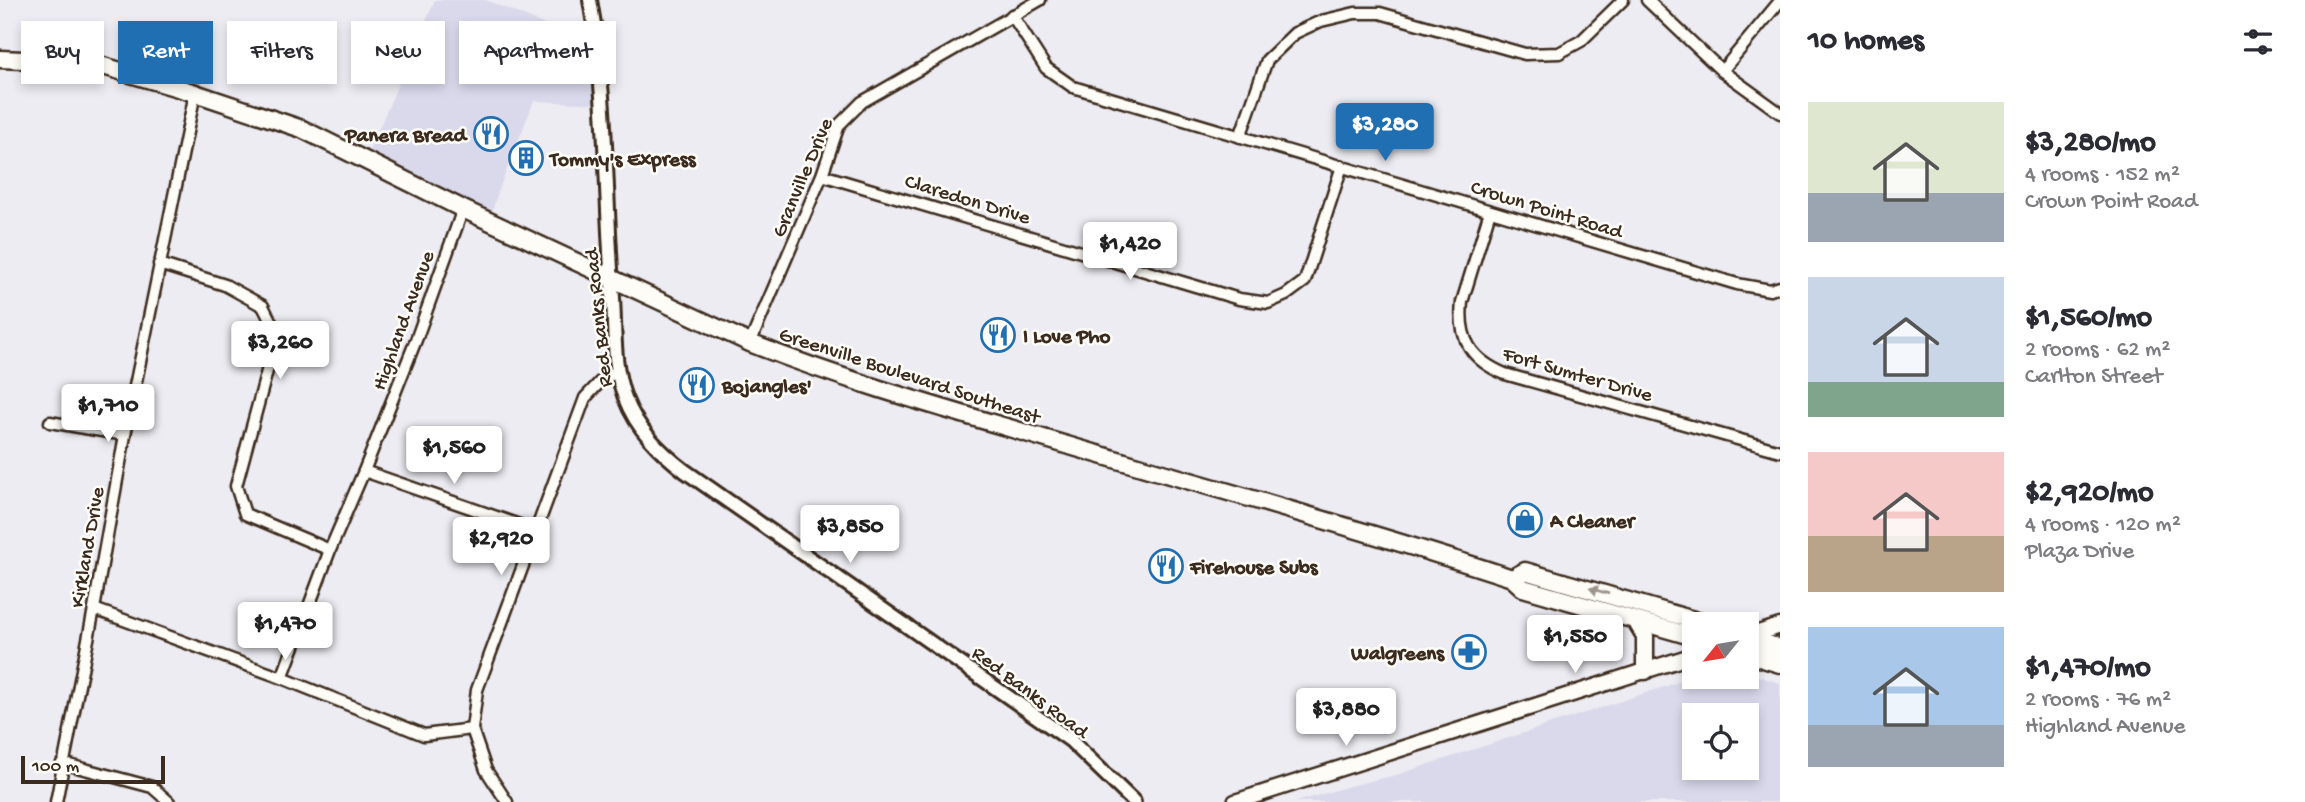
<!DOCTYPE html>
<html lang="en">
<head>
<meta charset="utf-8">
<style>
	body { margin:0; font-family:"Gochi Hand",sans-serif; background:#f7f7f7; color:#2b2b33; height:100vh; display:flex; flex-direction:column; font-size:26px; white-space:nowrap }
	* { box-sizing:border-box; margin:0 }
	p { font-size:23px; color:#7c7c81 }
	.icon { flex:none; width:38px; height:38px; fill:none; stroke:currentColor; stroke-width:2; stroke-linecap:round; stroke-linejoin:round }
	.map { position:relative; flex:1; overflow:hidden }
	.drawer { display:flex; flex-direction:column; background:#fff; width:525px }
	.drawer>* { flex:none }
	.guide { position:absolute; left:21px; top:21px; width:665px; height:63px; display:flex; gap:14px }
	.needle { width:46px; rotate:240deg }
	.buttons { position:absolute; left:1682px; top:612px; display:grid; gap:14px }
	.buttons a { display:grid; place-items:center; width:77px; height:77px; border-radius:0px; background:#fff; box-shadow:0 4px 10px #0003; font-size:35px }
	.scale { position:absolute; left:21px; bottom:18px; width:144px; box-sizing:border-box; padding-left:7px; border:4px solid #3b2a1e; border-top:0; font-size:19px; line-height:24px; white-space:nowrap; color:#3b2a1e; -webkit-text-stroke:5px #fdfcf7; paint-order:stroke }
	.price { position:absolute; translate:-50% -60px; padding:0 16px; border-radius:7px; background:#fff; color:#222; font-size:23px; line-height:46px; filter:drop-shadow(0 2px 4px #0008) }
	.price::after { content:''; position:absolute; left:50%; top:42px; width:21px; height:16px; margin-left:-10px; background:inherit; clip-path:polygon(0 0,100% 0,50% 100%) }
	.price.on { background:#1f6fb2; color:#fff }
	ul { padding:0; list-style:none }
	li { display:flex; align-items:center; gap:21px; height:175px; padding:0 28px }
	li span { display:grid; place-items:center; flex:none; width:196px; height:140px; border-radius:0px; color:#555 }
	li>.icon { margin-inline-start:auto }
	span .icon { width:84px; height:84px; fill:#fffc; stroke-width:1 }
	li b { font-size:30px }
	h2 { display:flex; justify-content:space-between; align-items:center; height:84px; padding:0 28px; font-size:30px }
	.chip { padding:0 24px; border-radius:0px; background:#fff; box-shadow:0 4px 10px #0003; font-size:24px; line-height:63px }
	.chip.on { background:#1f6fb2; color:#fff }
	main { display:flex; flex:1; min-height:0 }
	.map>svg:first-child { display:block }
</style>
</head>
<body>
<main>
<div class="map">
<svg width="1780" height="802" viewBox="0 0 1780 802">
	<rect width="100%" height="100%" fill="#edecf2"/>
	<filter id="ink" filterUnits="userSpaceOnUse"><feTurbulence type="fractalNoise" baseFrequency=".0143" numOctaves="2"/><feDisplacementMap in="SourceGraphic" scale="14" xChannelSelector="R" yChannelSelector="G"/><feConvolveMatrix kernelMatrix="1 2 1 2 8 2 1 2 1" color-interpolation-filters="sRGB"/></filter>
	<g filter="url(#ink)">
		<path fill="#dad9ec" fill-rule="evenodd" d="M435 0H486L583 41 596 39 602 104 534 101 498 192 489 221 365 160Z
			M1747 673 1780 683V802H1296L1349 786 1396 775 1694 677H1746ZM1694 716H1746V768H1694Z"/>
		<g fill="none" stroke-linecap="round" stroke-linejoin="round">
			<g stroke="#3b2a1e" stroke-width="15">
				<path id="minor" d="M1647 0 1722 71 1780 113
					M1012 15 1046 68 1073 87 1737 284 1770 290 1780 287
					M1722 71 1780 1
					M1240 137 1267 60 1295 33 1321 21 1355 13H1380L1525 54 1559 53 1581 41 1623 0
					M822 175 1239 299 1268 303 1286 295 1305 281 1342 166
					M1490 211 1462 302C1458 339 1471 360 1505 374L1780 451
					M159 264 225 285 263 306 277 334 236 486 245 514 330 550
					M750 343 822 175 839 125 862 102 1040 0
					M50 422 125 435
					M364 471 534 530
					M94 609 282 678 424 735 472 729
					M282 678 330 550 364 471 416 340 463 209
					M62 763 152 787 169 802
					M56 802 94 609 125 435 195 93
					M507 802 486 770 472 729 477 690 585 398 600 382 617 371"/>
			</g>
			<g stroke="#3b2a1e" stroke-width="18">
				<path id="tertiary" d="M590 0C608 98 605 199 613 298 615 331 613 367 625 398 637 429 659 451 685 471L1070 740 1134 802"/>
			</g>
			<g stroke="#3b2a1e" stroke-width="19">
				<path id="secondary" d="M1746 637 1780 626
					M1235 802 1694 655"/>
			</g>
			<g stroke="#3b2a1e" stroke-width="21">
				<path id="trunk" d="M0 59 93 63 195 93 302 129 463 209 750 343C843 380 938 407 1033 435 1193 483 1354 526 1512 578L1523 588 1694 637
					M1512 578 1525 571 1711 625
					M1636 621 1645 636V671
					M1746 637 1780 648
					M1746 654 1780 664"/>
			</g>
			<use href="#minor" stroke="#fdfcf7" stroke-width="10"/>
			<use href="#tertiary" stroke="#fdfcf7" stroke-width="12"/>
			<use href="#secondary" stroke="#fdfcf7" stroke-width="14"/>
			<use href="#trunk" stroke="#fdfcf7" stroke-width="16"/>
		</g>
		<defs><path id="oneway-solid" d="M-6-.8H1V-3.2L6.5 0L1 3.2V.8H-6Z" transform="scale(1.75)"/></defs>
		<use fill="#9c938a" href="#oneway-solid" transform="translate(1599 591) rotate(-164)"/>
	</g>
	<defs>
		<g id="restaurant-ring" transform="scale(1.75)"><circle r="9.5" fill="#fdfcf7" stroke="#1f6fb2" stroke-width="1.5"/><path d="M-5-6h1v4h1v-4h1v4h1v-4h1v5L-1.5 .5V6h-2V.5L-5-1ZM5-6V6H3V1.5H1.5Q1.5-4 5-6Z" fill="#1f6fb2"/></g>
		<g id="building-ring" transform="scale(1.75)"><circle r="9.5" fill="#fdfcf7" stroke="#1f6fb2" stroke-width="1.5"/><path d="M-4-6H4V6H1V3H-1V6H-4ZM-2.5-4.3h1.7v1.8h-1.7ZM.8-4.3h1.7v1.8H.8ZM-2.5-1h1.7V.8h-1.7ZM.8-1h1.7V.8H.8Z" fill="#1f6fb2"/></g>
		<g id="shop-ring" transform="scale(1.75)"><circle r="9.5" fill="#fdfcf7" stroke="#1f6fb2" stroke-width="1.5"/><path d="M-5-2.5h2.3a2.7 3.5 0 0 1 5.4 0H5L5.5 6h-11ZM-1.5-2.5h3a1.5 2.3 0 0 0-3 0Z" fill="#1f6fb2"/></g>
		<g id="pharmacy-ring" transform="scale(1.75)"><circle r="9.5" fill="#fdfcf7" stroke="#1f6fb2" stroke-width="1.5"/><path d="M-2-6h4v4h4v4h-4v4h-4v-4h-4v-4h4Z" fill="#1f6fb2"/></g>
	</defs>
	<g fill-rule="evenodd">
		<use href="#restaurant-ring" x="491" y="134"/>
		<use href="#building-ring" x="526" y="158"/>
		<use href="#restaurant-ring" x="998" y="335"/>
		<use href="#restaurant-ring" x="697" y="385"/>
		<use href="#shop-ring" x="1525" y="520"/>
		<use href="#restaurant-ring" x="1166" y="566"/>
		<use href="#pharmacy-ring" x="1469" y="652"/>
	</g>
	<g text-anchor="middle" stroke-width="5" stroke-linejoin="round" paint-order="stroke">
		<g font-size="21" font-weight="bold" fill="#3b2a1e" stroke="#fdfcf7" text-anchor="start">
			<text x="466" y="141" text-anchor="end">Panera Bread</text>
			<text x="550" y="165">Tommy's Express</text>
			<text x="1023" y="342">I Love Pho</text>
			<text x="722" y="392">Bojangles'</text>
			<text x="1550" y="527">A Cleaner</text>
			<text x="1190" y="573">Firehouse Subs</text>
			<text x="1444" y="659" text-anchor="end">Walgreens</text>
		</g>
		<g font-size="21" fill="#3b2a1e" stroke="#fdfcf7">
			<text transform="translate(801 177) rotate(-67)" y="7">Granville Drive</text>
			<text transform="translate(968 198) rotate(17)" y="7">Claredon Drive</text>
			<text transform="translate(1547 208) rotate(17)" y="7">Crown Point Road</text>
			<text transform="translate(597 318) rotate(-96)" y="7">Red Banks Road</text>
			<text transform="translate(402 320) rotate(-70)" y="7">Highland Avenue</text>
			<text transform="translate(1578 373) rotate(16)" y="7">Fort Sumter Drive</text>
			<text transform="translate(910 374) rotate(18)" y="7">Greenville Boulevard Southeast</text>
			<text transform="translate(86 547) rotate(-80)" y="7">Kirkland Drive</text>
			<text transform="translate(1031 691) rotate(37)" y="7">Red Banks Road</text>
		</g>
	</g>
</svg>
<div class="buttons">
<a><svg class="needle" viewBox="-14 -14 28 28"><path d="M0-13l5 13h-10z" fill="#e53935"/><path d="M0 13l5-13h-10z" fill="#7c7c81"/></svg></a>
<a><svg class="icon" aria-label="locate" viewBox="0 0 24 24"><circle cx="12" cy="12" r="6"/><path d="M12 2v4M12 18v4M2 12h4M18 12h4"/></svg></a>
</div>
<div class="scale">100 m</div>
<b class="price on" style="left:1385px;top:163px">$3,280</b>
<b class="price" style="left:1130px;top:282px">$1,420</b>
<b class="price" style="left:280px;top:381px">$3,260</b>
<b class="price" style="left:108px;top:444px">$1,710</b>
<b class="price" style="left:454px;top:486px">$1,560</b>
<b class="price" style="left:850px;top:565px">$3,850</b>
<b class="price" style="left:501px;top:577px">$2,920</b>
<b class="price" style="left:285px;top:662px">$1,470</b>
<b class="price" style="left:1575px;top:675px">$1,550</b>
<b class="price" style="left:1346px;top:748px">$3,880</b>
<div class="guide">
<a class="chip">Buy</a>
<a class="chip on">Rent</a>
<a class="chip">Filters</a>
<a class="chip">New</a>
<a class="chip">Apartment</a>
</div>
</div>
<section class="drawer">
<h2>10 homes<svg class="icon" aria-label="filters" viewBox="0 0 24 24"><path d="M4 7h16M4 17h16"/><circle cx="9" cy="7" r="2"/><circle cx="15" cy="17" r="2"/></svg></h2>
<ul>
<li><span style="background:linear-gradient(#dfe7d0 65%,#9aa5b1 0)"><svg class="icon" aria-label="home" viewBox="0 0 24 24"><path d="M3 11l9-7 9 7M6 9v11h12V9"/></svg></span><div><b>$3,280/mo</b><p>4 rooms · 152 m²</p><p>Crown Point Road</p></div></li>
<li><span style="background:linear-gradient(#c9d6e8 75%,#7fa58c 0)"><svg class="icon" aria-label="home" viewBox="0 0 24 24"><path d="M3 11l9-7 9 7M6 9v11h12V9"/></svg></span><div><b>$1,560/mo</b><p>2 rooms · 62 m²</p><p>Carlton Street</p></div></li>
<li><span style="background:linear-gradient(#f6c9c9 60%,#b9a48a 0)"><svg class="icon" aria-label="home" viewBox="0 0 24 24"><path d="M3 11l9-7 9 7M6 9v11h12V9"/></svg></span><div><b>$2,920/mo</b><p>4 rooms · 120 m²</p><p>Plaza Drive</p></div></li>
<li><span style="background:linear-gradient(#a9c7e8 70%,#9aa5b1 0)"><svg class="icon" aria-label="home" viewBox="0 0 24 24"><path d="M3 11l9-7 9 7M6 9v11h12V9"/></svg></span><div><b>$1,470/mo</b><p>2 rooms · 76 m²</p><p>Highland Avenue</p></div></li>
</ul>
</section>
</main>
</body>
</html>
